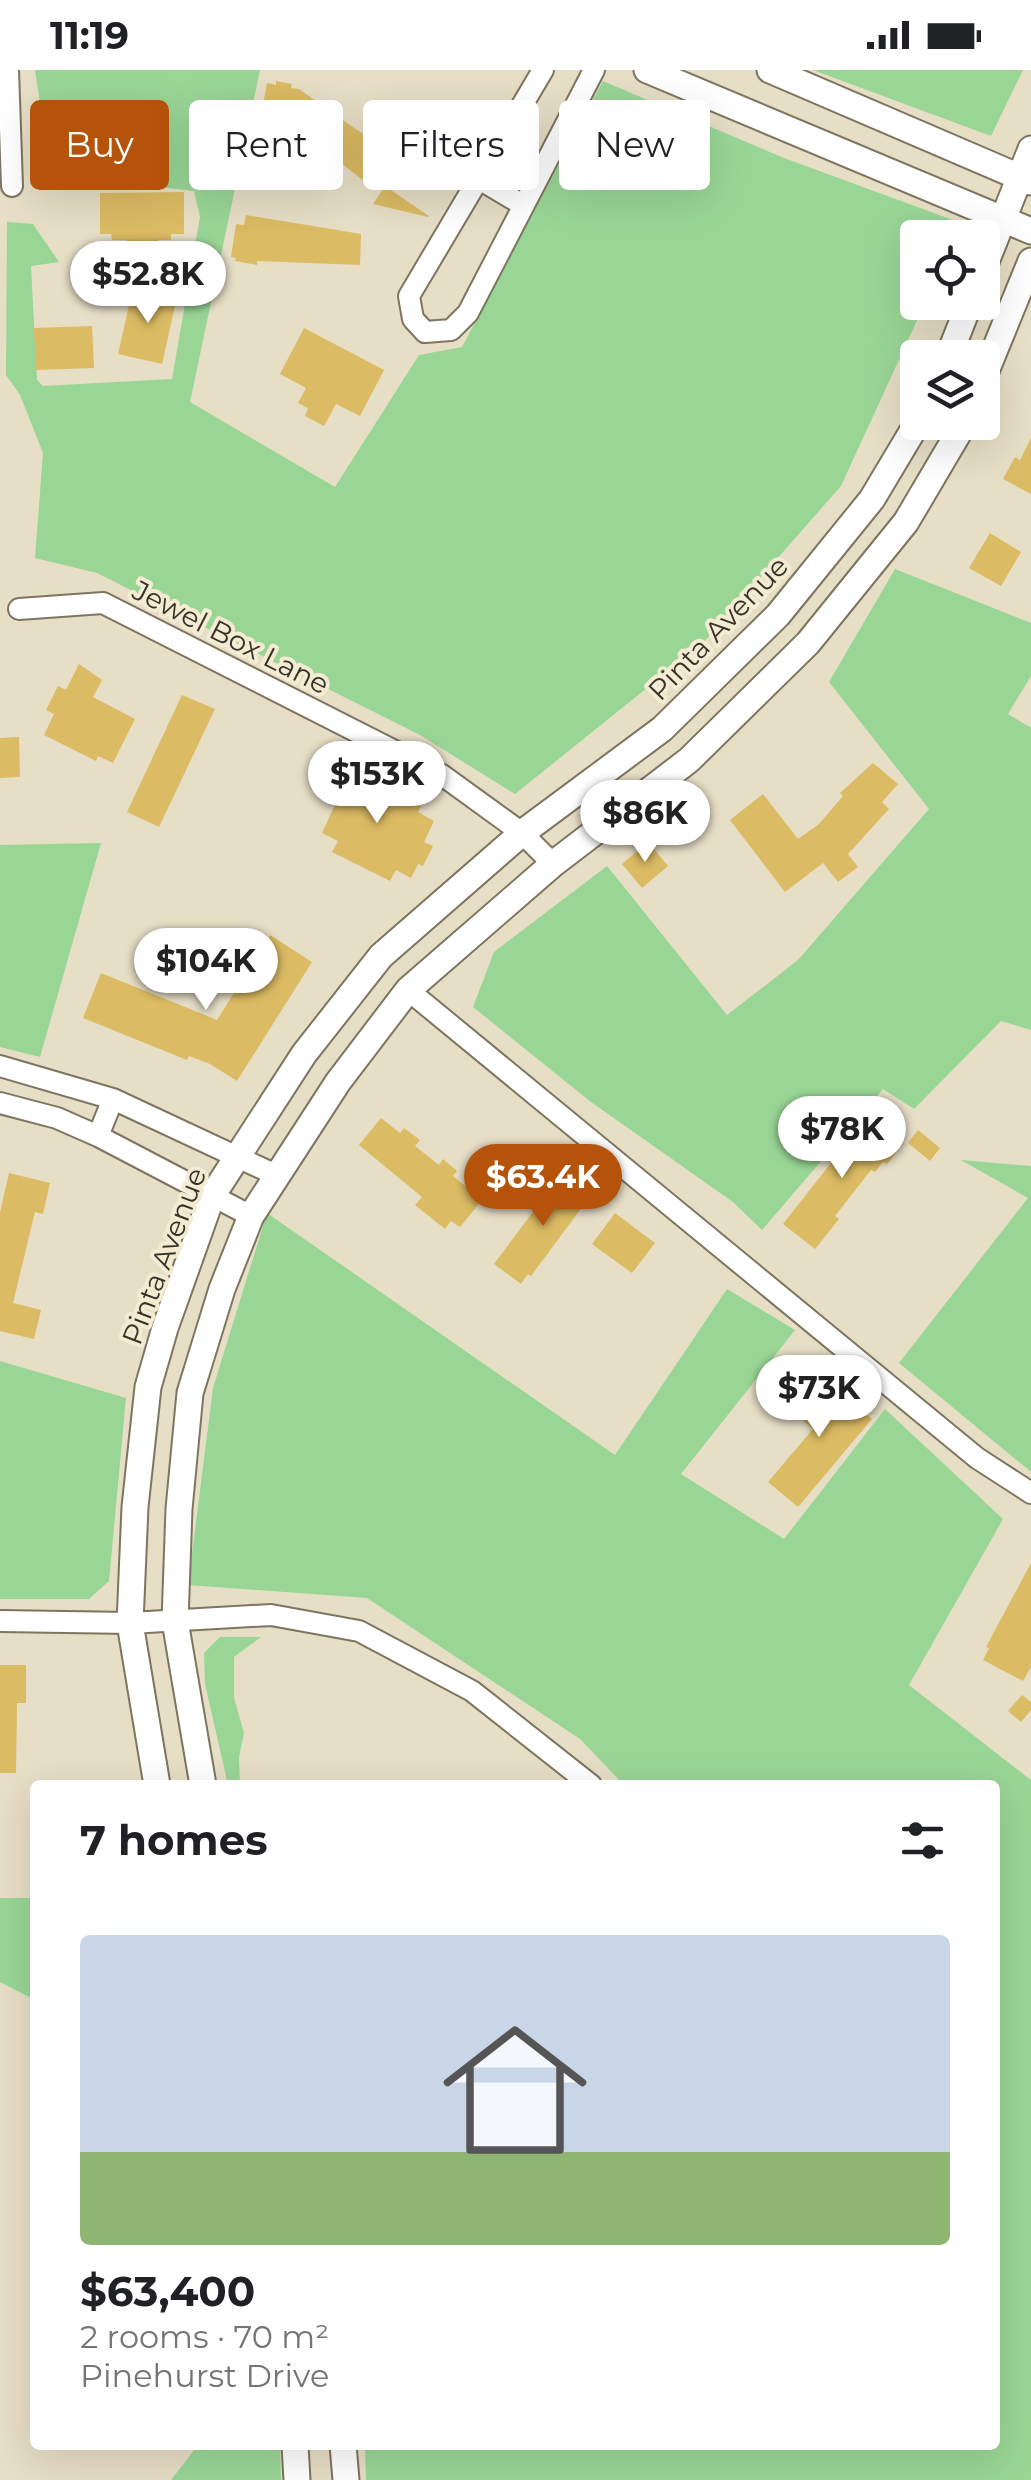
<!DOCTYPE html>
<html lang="en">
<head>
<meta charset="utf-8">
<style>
	body { margin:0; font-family:Montserrat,sans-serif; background:#f2f2f2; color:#202124; height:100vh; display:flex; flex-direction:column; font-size:38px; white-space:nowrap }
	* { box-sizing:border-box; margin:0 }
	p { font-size:32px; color:#757577 }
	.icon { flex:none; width:55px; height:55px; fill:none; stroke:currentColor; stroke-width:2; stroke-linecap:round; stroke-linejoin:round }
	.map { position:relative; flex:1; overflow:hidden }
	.drawer { position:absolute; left:30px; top:1710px; width:970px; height:670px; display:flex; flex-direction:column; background:#fff; border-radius:10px; box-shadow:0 10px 40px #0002 }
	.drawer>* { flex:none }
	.banner { position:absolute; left:30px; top:30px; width:972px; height:90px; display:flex; gap:20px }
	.tools { position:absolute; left:900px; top:150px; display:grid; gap:20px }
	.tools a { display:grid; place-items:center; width:100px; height:100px; border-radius:10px; background:#fff; box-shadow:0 10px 40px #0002; font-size:50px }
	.price { position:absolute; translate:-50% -85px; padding:0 22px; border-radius:35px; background:#fff; color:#222; font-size:32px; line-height:65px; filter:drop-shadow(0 2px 5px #0008) }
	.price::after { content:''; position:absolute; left:50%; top:60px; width:30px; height:22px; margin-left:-15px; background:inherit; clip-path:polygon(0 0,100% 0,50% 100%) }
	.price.selected { background:#b45309; color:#fff }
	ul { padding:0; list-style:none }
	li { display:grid; align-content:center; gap:20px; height:530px; padding:0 50px }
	li span { display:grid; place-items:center; height:310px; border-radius:10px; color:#555 }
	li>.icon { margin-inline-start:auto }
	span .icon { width:180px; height:180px; fill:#fffc; stroke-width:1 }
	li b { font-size:42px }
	h2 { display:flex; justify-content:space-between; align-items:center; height:120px; padding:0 50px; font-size:42px }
	.tag { padding:0 35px; border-radius:10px; background:#fff; box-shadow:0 10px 40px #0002; font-size:35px; line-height:90px }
	.tag.selected { background:#b45309; color:#fff }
	.status { display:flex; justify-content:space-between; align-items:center; height:70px; padding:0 50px; background:#fff; direction:ltr }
	.status svg { height:28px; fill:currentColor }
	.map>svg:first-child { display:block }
</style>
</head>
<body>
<div class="status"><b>11:19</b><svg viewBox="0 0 49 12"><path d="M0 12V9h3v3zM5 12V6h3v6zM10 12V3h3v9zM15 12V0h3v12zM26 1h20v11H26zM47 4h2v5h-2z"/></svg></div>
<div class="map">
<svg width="1031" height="2410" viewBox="0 0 1031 2410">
	<rect width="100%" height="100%" fill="#e7dec6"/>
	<path fill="#99d696" d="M35 0H260L190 332 335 417 419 285 462 277 603 11 784 88 961 153 955 167 918 168V232L925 233 841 416 703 573 515 724 420 665 97 503 35 488 43 383 20 325 6 305 7 152 33 154 59 192 31 196 37 310 43 316 172 309 200 147 194 121 51 105Z
		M813 0H1023L991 66Z
		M895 499 1031 553V606L1008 644 1031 658V960L1001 951 914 1039 883 1019 762 1160 733 1132 591 1032 473 937 494 882 607 796 727 945 798 890 929 739 829 612Z
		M101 773 40 987 0 977V775Z
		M961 1090 1031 1096V1402L899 1293 1028 1128Z
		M267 1143 615 1385 727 1219 795 1260 681 1404 784 1469 885 1339 1003 1449 909 1615 1031 1710V2410H366L365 2375H995V1715H624L580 1669 367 1528 188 1515 213 1318Z
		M0 1291 126 1328 109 1511 89 1529H0Z
		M220 1567H261L234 1587V1628L244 1663 239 1687 240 1715H228L205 1614 204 1583Z
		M0 1828H35V1930L0 1912Z
		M198 2375H280L281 2410H171Z"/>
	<path fill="#dbbb63" d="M276 11 292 14 291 18 299 19 326 38 328 34 343 44 341 49 369 68 372 62 386 71 383 76 391 81 369 115 323 79 319 84 301 72 291 115 282 113 280 120 250 113 252 105 247 104 251 89 256 90 264 56 260 51 267 13 276 15Z
		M385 116 429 146 428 147 373 134Z
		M184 122V164H171V170H158V174L147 175H127V170H112L111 164H100V123Z
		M246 145 361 164 360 195 257 191V195L235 191 236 188 231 187 236 154 244 155Z
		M139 218 177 227 162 294 118 284 132 222 138 223Z
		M92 256 94 298 36 300 34 258Z
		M304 258 384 300 360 346 336 334 324 356 305 346 308 338 298 333 306 318 280 304Z
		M1031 368V424L1003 409 1015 387 1020 390Z
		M990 463 1021 482 1001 516 969 498Z
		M79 594 102 610 93 627 135 649 113 693 98 686 96 691 44 665 54 644 46 640 58 616 66 620Z
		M182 625 215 639 159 757 127 742Z
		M19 667 20 707 0 708V668Z
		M873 693 898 714 882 732 889 739 848 784 858 797 838 812 823 793 785 822 730 750 763 724 798 769 819 754 843 726 840 723Z
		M342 694 422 734 418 742 434 751 424 772 433 776 423 796 418 794 411 808 396 800 390 811 332 782 338 771 322 763 338 728 327 723Z
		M648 772 668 796 642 818 622 794Z
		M270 865 312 892 237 1011 210 994 189 986 187 990 83 948 101 903 217 950Z
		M868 1046 903 1074 887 1094 883 1092 875 1102 871 1100 835 1146 839 1149 815 1179 783 1154Z
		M381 1048 400 1063 404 1058 420 1070 415 1076 439 1095 443 1089 457 1101 453 1106 482 1130 460 1157 451 1151 445 1159 415 1135 422 1127 359 1075Z
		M918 1060 940 1078 930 1091 908 1073Z
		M9 1103 50 1113 43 1144 35 1142 13 1233 41 1240 34 1269 0 1261V1142Z
		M562 1103 591 1125 531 1206 528 1204 521 1214 494 1194Z
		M615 1143 655 1173 632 1203 592 1174Z
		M820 1306 872 1349 798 1437 768 1412 813 1359 791 1340Z
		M1031 1493V1597L1023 1611 983 1590 989 1578 986 1577Z
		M0 1595H26V1633H17L16 1703H0Z
		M1022 1625 1031 1632V1640L1021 1652 1008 1641Z"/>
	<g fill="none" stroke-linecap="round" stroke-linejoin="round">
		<g stroke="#7d755f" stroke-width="24">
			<path id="minor" d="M8 0 12 116
				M543 0 409 226 413 249 425 262 451 260 468 243 594 0
				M479 109 523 135
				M19 539 103 533 442 705 522 763 553 794
				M408 920 977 1388 1031 1423
				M0 996 113 1029 276 1105
				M0 1033 57 1048 98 1066 251 1146
				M98 1066 113 1029
				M0 1551 130 1553 271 1545 359 1561 472 1621 591 1715"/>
		</g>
		<g stroke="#7d755f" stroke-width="29">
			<path id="tertiary" d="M647 0 1031 161
				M770 0 1031 112
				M982 202 1031 79
				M948 288 970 232
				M982 311 1031 191
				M157 1715 130 1553 135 1437 148 1317 165 1258 212 1126 304 984 381 886 522 763 662 659 778 545 872 429 918 352
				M203 1715 175 1551 179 1439 190 1323 222 1219 251 1146 338 1012 408 920 553 794 689 690 808 573 906 452 965 352
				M295 2375 297 2410
				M343 2375 346 2410"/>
		</g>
		<use href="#minor" stroke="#fff" stroke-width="20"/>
		<use href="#tertiary" stroke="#fff" stroke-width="25"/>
	</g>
	<g text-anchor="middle" stroke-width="8" stroke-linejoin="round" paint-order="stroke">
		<g font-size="28" fill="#353228" stroke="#f4ebd3">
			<text transform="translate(718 558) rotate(-46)" y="10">Pinta Avenue</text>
			<text transform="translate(231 567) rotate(27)" y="10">Jewel Box Lane</text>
			<text transform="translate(164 1186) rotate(-69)" y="10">Pinta Avenue</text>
		</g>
	</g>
</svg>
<div class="tools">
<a><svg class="icon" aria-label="locate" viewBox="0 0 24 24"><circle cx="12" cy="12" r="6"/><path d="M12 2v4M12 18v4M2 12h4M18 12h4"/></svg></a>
<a><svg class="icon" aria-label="layers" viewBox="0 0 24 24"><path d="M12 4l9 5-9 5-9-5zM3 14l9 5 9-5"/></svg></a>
</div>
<b class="price" style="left:148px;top:256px">$52.8K</b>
<b class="price" style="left:377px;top:756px">$153K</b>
<b class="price" style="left:645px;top:795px">$86K</b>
<b class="price" style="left:206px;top:943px">$104K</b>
<b class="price" style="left:842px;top:1111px">$78K</b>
<b class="price selected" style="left:543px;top:1159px">$63.4K</b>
<b class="price" style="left:819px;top:1370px">$73K</b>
<div class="banner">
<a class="tag selected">Buy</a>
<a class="tag">Rent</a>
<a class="tag">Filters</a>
<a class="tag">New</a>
</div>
<section class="drawer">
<h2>7 homes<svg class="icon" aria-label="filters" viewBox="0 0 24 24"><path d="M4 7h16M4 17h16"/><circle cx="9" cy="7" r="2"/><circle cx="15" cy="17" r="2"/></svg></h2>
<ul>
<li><span style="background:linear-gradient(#c9d6e8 70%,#8fb573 0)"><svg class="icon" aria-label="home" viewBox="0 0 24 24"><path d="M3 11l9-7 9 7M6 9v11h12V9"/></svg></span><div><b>$63,400</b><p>2 rooms · 70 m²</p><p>Pinehurst Drive</p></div></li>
</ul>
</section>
</div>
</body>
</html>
